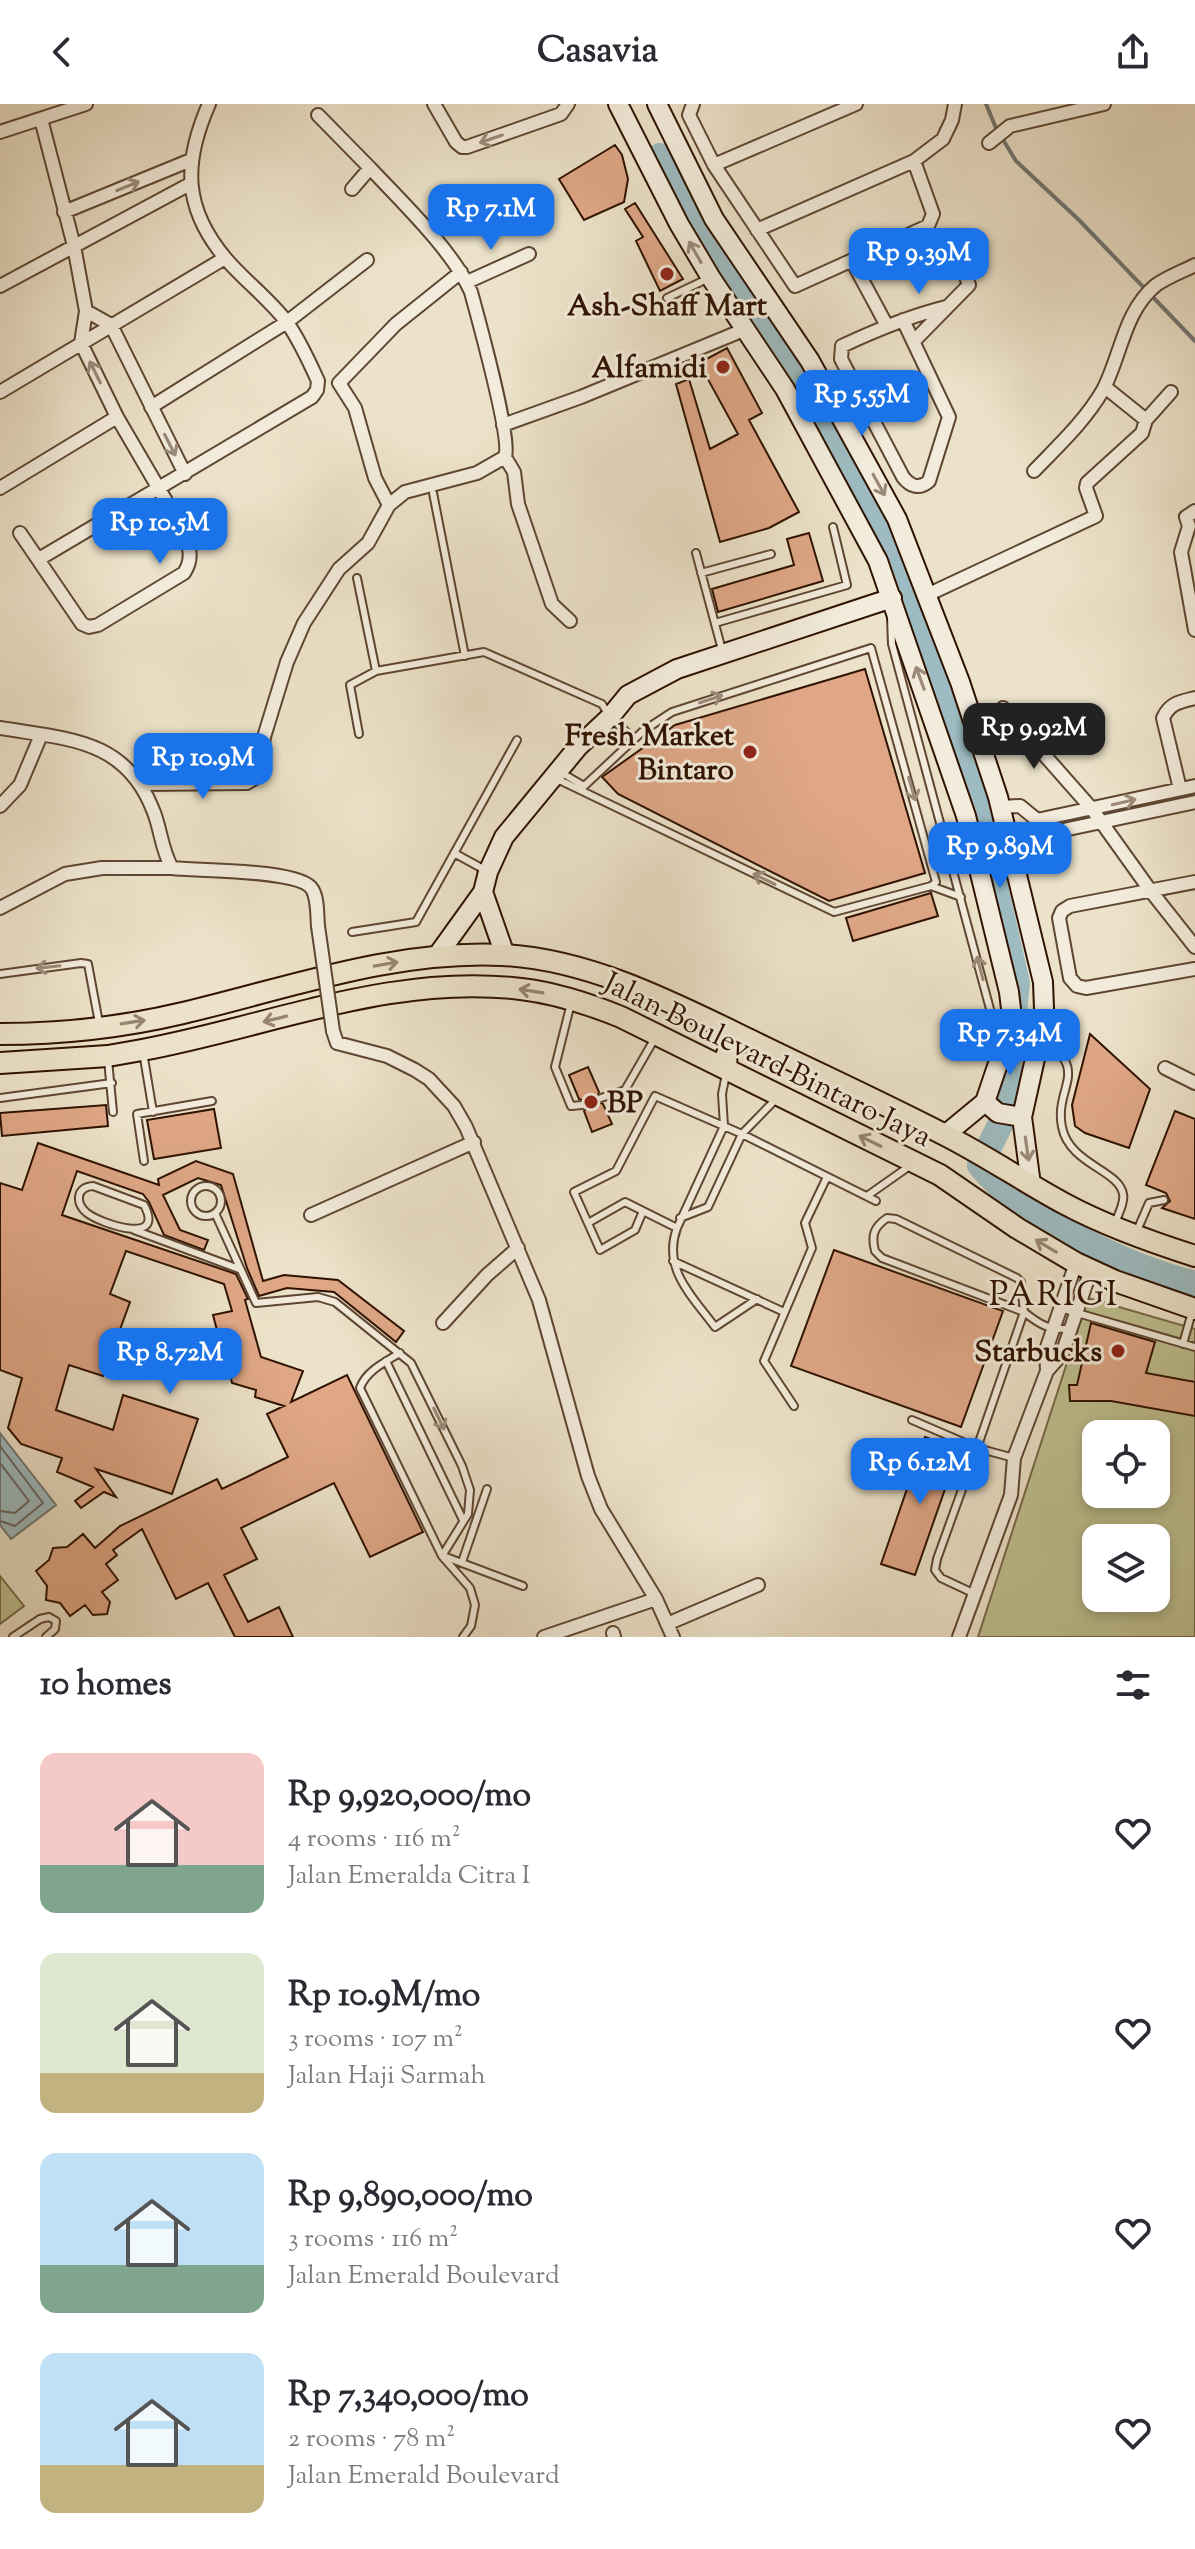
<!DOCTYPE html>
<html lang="en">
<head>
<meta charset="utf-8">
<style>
	body { margin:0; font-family:"Sorts Mill Goudy",serif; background:#f2f2f3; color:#2b2b33; height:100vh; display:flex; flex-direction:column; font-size:30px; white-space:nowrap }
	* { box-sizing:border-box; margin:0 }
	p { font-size:26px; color:#7c7c81 }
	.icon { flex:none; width:44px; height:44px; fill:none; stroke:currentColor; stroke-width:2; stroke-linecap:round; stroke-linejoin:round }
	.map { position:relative; height:1533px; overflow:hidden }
	.drawer { display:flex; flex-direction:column; background:#fff; flex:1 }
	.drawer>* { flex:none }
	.controls { position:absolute; left:1082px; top:1316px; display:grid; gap:16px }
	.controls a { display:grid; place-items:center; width:88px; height:88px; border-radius:16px; background:#fff; box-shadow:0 4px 12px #0003; font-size:40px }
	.price { position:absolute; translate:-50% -68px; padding:0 18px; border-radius:16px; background:#1a73e8; color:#fff; font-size:26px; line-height:52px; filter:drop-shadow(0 2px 4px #0008) }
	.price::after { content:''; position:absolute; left:50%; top:48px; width:24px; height:18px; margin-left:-12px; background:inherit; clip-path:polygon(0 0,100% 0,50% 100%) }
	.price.selected { background:#222; color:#fff }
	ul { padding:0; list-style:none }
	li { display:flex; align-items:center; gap:24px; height:200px; padding:0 40px }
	li span { display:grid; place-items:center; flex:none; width:224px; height:160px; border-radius:16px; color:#555 }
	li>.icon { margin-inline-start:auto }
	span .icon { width:96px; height:96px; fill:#fffc; stroke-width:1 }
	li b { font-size:34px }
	h2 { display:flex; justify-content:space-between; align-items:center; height:96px; padding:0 40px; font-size:34px }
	header { display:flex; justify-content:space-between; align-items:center; height:104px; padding:0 40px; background:#fff; font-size:36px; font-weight:700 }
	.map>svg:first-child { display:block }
</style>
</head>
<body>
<header><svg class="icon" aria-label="back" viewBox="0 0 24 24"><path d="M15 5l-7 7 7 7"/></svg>Casavia<svg class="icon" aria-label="share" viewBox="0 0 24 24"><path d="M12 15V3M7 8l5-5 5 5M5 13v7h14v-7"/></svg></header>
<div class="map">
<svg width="1195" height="1533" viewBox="0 0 1195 1533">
	<rect width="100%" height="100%" fill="#ece2c9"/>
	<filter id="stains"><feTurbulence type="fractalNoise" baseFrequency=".0025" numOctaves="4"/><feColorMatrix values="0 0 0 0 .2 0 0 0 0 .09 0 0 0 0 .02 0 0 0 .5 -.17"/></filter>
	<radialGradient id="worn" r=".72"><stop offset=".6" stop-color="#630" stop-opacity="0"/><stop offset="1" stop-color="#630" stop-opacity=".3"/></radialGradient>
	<path fill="#bfc191" stroke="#776a48" stroke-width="2" fill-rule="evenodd" d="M1088 1194 1195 1225V1533H978ZM1096 1330H1156V1390H1096ZM1096 1434H1156V1494H1096Z
		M0 1472 24 1502 0 1520Z"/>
	<path fill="#9dbbc0" stroke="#717773" stroke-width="2" d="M0 1329 56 1401 11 1435 0 1421Z"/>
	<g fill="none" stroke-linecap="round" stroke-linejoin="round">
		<path stroke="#666660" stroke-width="2" d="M0 1342 43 1399 15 1422 0 1417
			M0 1359 29 1397 15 1409 0 1407"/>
		<path stroke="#717773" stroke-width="4" d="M986 0 996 24 1016 57 1079 116 1195 237"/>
		<path stroke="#9dbbc0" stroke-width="26" d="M660 52 687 105 759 204 901 471 967 659 1017 879 1003 1015 980 1061C1021 1114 1131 1164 1195 1180"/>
	</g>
	<path fill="#dfa786" stroke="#2f1200" stroke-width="2" d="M615 41 622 51 628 75 624 98 584 116 559 75Z
		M635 99 683 175 660 187 636 137 643 133 625 105Z
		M727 244 762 309 749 316 799 408 769 424 720 438 676 280 689 275 710 345 738 330 699 259Z
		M809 429 823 477 718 508 712 485 794 461 787 435Z
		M865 565 925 769 829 797 618 690 602 673 675 621Z
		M931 789 938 812 853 837 846 814Z
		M1090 930 1150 985 1129 1044 1085 1029 1075 1022 1072 1001Z
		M588 963 599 988 596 997 603 1000 612 1020 592 1028 584 1007 588 1003 587 998 579 995 569 971Z
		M106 1001 108 1022 2 1032 0 1009Z
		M214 1005 221 1044 154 1055 147 1016Z
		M1175 1007 1195 1015V1115L1162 1104 1170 1097 1166 1089 1146 1081Z
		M38 1039 159 1081 158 1075 196 1057 233 1070 263 1177 284 1171 338 1176 404 1227 396 1238 334 1188 287 1184 259 1192 247 1164 221 1081 198 1074 163 1091 180 1126 208 1136 204 1146 164 1131 149 1098 143 1090 77 1067 62 1111 236 1170 248 1195 245 1196 261 1253 303 1267 291 1298 347 1271 423 1428 370 1453 334 1379 241 1424 257 1455 224 1471 248 1518 279 1503 293 1533H235L208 1479 176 1495 142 1425 113 1446 117 1451 106 1460 118 1476 102 1488 110 1498 107 1510 93 1511 85 1501 70 1512 60 1499 46 1496 47 1482 36 1467 49 1456 53 1444 67 1443 83 1430 95 1444 120 1422 217 1375 222 1385 288 1353 267 1310 284 1302 255 1293 256 1286 232 1279 226 1254 218 1256 210 1232 218 1230 213 1211 232 1207 224 1180 126 1147 110 1190 130 1198 103 1272 69 1261 56 1306 113 1326 123 1291 198 1315 172 1390 96 1365 116 1393 104 1388 81 1404 75 1397 93 1383 57 1368 62 1354 21 1340 8 1324 22 1274 0 1266V1079L22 1086Z
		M834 1146 1003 1207 961 1323 791 1262Z
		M1091 1219 1155 1238 1146 1269 1195 1278V1312L1111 1297H1070L1069 1281H1077Z
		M925 1333 959 1345 915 1471 881 1460Z"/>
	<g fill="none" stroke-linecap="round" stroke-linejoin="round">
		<g stroke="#5e4632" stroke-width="10">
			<path id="lane" d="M667 194 707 175
				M433 389 465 552
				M696 449 722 546
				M701 469 771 450
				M357 474 376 567
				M891 514 892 540 994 920 1004 934
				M715 519 847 481 833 423
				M604 624 627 642
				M359 630 350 581 376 567 484 548 602 600 610 613 634 635
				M562 669 584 682
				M557 675 580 686 832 807 834 808 931 782 936 778 871 544 672 608 643 627 580 686
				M454 749 485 766
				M931 782 961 793
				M352 828 416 818 517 636
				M0 870 81 859 88 860 99 919
				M571 899 555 963 571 1002 582 1001
				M1043 936C1091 967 1054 983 1062 1023 1069 1060 1119 1066 1123 1090 1125 1098 1118 1111 1115 1119
				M143 948 153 1008
				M108 956 113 1008
				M726 970 722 990 724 1022 677 1124C662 1165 692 1192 715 1223L757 1195
				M0 994 112 979
				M601 994 625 986 655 934
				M144 1057 137 1010 212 997
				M93 1082 144 1101C166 1142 101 1120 87 1109 75 1099 76 1083 93 1082Z
				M191 1097a15 15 0 1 1 30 0a15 15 0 1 1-30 0Z
				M867 1092 911 1061
				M643 1107 635 1126 600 1146 574 1088 616 1067 655 992 742 1030 876 1097
				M215 1109 256 1199 318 1193 335 1198 411 1259 462 1362 470 1386 468 1410 442 1452
				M680 1114 708 1103 742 1030 777 994
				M588 1119 625 1098 677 1124
				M134 1126 239 1165
				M1136 1129 1149 1099 1164 1096
				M673 1157 784 1208
				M1060 1204 1195 1243
				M1183 1240 1192 1208
				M400 1249C385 1258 366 1267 360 1284L442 1452 470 1484 475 1501 471 1522 463 1533
				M386 1257 463 1416
				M794 1302 764 1257 812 1144 805 1119 827 1073
				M912 1316 977 1344 1024 1208 1021 1178 1017 1174 896 1115 887 1114C874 1123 871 1131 875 1147L882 1154 1024 1208C1040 1221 1049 1226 1070 1225
				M446 1453 523 1482
				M462 1458 487 1385
				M975 1490 941 1474 935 1466 937 1455 977 1344 1014 1354
				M13 1533 40 1515 49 1513 56 1517 55 1525 46 1533"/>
		</g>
		<g stroke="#5e4632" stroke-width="16">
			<path id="street" d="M434 0 456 38 462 43H467L561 10 568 0
				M693 0 689 11 714 61 795 182 928 122 933 110 914 57
				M318 11 370 64 352 85
				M0 28 86 0
				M989 39 1010 22 1104 0
				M714 61 856 0
				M370 64C401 97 454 148 471 188 478 214 512 336 505 353
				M64 108 191 56
				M757 126 914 57 943 35 952 16 955 0
				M852 157 887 222
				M467 178 529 150
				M0 182 190 80
				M86 207 111 221 185 370
				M903 216 949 313 929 377C919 386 910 382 903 373L841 255 842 242C876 226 910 212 946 203
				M914 237 969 181 956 145
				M0 288 225 154
				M151 303 287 218 367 156
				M1146 316 1171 288
				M503 321 581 293 746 225
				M505 353 514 368 518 400 552 500 570 517
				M1034 367C1059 341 1085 317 1103 286 1121 252 1124 207 1156 181 1167 173 1183 167 1195 161
				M0 384 117 313
				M389 401 375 374 355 304 339 279 396 220 461 168
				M1195 407 1186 413 1189 422 1181 448 1195 526
				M20 429 82 520 89 523 98 521 184 469C194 454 189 442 183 426L117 313 81 239 86 207 74 142 41 15
				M39 455 312 293 317 286 318 277C309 257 299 235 286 217 268 194 245 177 226 155 183 104 183 59 209 0
				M927 491 1096 412 1086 384 1087 379 1142 329 1146 316 1105 283
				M1003 604 1092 705 1150 786 1195 843
				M0 624C66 635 125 634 153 706 161 725 161 745 172 764 197 767 300 765 312 785 318 794 317 811 318 822
				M141 680 247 679 255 674 260 664 264 633 287 558 304 519 339 465 368 439 389 401 405 388 477 369 505 353
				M1180 685 1163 614C1170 599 1179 598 1195 594
				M0 702 20 681 41 631
				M1001 703 1020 702 1037 716 1039 736 1033 743 1013 753
				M1037 716 1195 682
				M1040 731 1195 698
				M1195 778 1070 802 1062 807 1059 814 1070 874 1077 882 1086 884 1195 865
				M0 804 65 770 102 764H172
				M333 927 337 939 387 952 415 966 429 975 454 1002 466 1023 539 1196 588 1372 601 1405 656 1495 673 1533
				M1165 964 1195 979
				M311 1111 474 1038
				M443 1219 487 1171 518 1144
				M1047 1267 1046 1246 1076 1159
				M667 1520 758 1481
				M613 1529 614 1533
				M544 1533 656 1495
				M959 1533 1011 1391 1014 1354 1047 1267 1062 1250 1091 1166"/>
		</g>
		<g stroke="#2f1200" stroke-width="22">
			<path id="secondary" d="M618 0 679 120 711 174 785 285 878 457 966 712 1009 888 1011 905 1006 936 985 998 945 1031
				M657 0 714 115 810 257 897 415 960 578 998 693 1043 878 1044 905 1040 932 1022 1013 1031 1081
				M483 788 505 851
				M437 852 483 788 488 768 504 733 578 643 610 613 628 591 677 565 892 494
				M985 998 998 1009 1022 1013"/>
		</g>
		<g stroke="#2f1200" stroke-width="24">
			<path id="primary" d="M0 930C61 930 124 923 183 909 289 884 392 846 502 851 588 855 672 898 748 935 813 967 879 997 943 1030 985 1051 1024 1078 1065 1100 1106 1122 1151 1138 1195 1152
				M0 959 108 952 142 946C267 923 392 869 521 885 556 889 589 900 621 913L940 1071 1017 1124 1076 1159 1115 1177 1195 1205
				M727 965 726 953 729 944 748 935"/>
		</g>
		<use href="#lane" stroke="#f3ecdc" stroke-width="6"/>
		<use href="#street" stroke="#f3ecdc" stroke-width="12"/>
		<use href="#secondary" stroke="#f3ecdc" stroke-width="18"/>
		<use href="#primary" stroke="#ece2c9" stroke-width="20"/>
		<g stroke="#5e4632" stroke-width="16" stroke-linecap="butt">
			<path id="street-bridge" d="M318 822 333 927"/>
		</g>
		<use href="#street-bridge" stroke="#f3ecdc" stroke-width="12"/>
	</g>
	<defs><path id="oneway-shaft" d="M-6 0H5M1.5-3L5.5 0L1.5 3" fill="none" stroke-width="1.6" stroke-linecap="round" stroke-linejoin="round" transform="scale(2)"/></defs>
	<g stroke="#9b8a79">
		<use href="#oneway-shaft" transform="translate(491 35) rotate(161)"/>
		<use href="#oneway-shaft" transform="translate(128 82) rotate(-22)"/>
		<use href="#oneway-shaft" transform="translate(695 148) rotate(-120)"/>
		<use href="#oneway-shaft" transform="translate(95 268) rotate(-116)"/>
		<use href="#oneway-shaft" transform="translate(170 341) rotate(63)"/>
		<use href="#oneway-shaft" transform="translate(879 381) rotate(61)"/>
		<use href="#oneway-shaft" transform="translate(920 574) rotate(-110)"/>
		<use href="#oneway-shaft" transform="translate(711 595) rotate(-18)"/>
		<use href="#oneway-shaft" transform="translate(912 685) rotate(74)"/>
		<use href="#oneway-shaft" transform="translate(1124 698) rotate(-13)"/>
		<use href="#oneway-shaft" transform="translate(764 775) rotate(-154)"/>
		<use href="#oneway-shaft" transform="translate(48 863) rotate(174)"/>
		<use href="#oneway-shaft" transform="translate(980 864) rotate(-105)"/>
		<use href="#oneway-shaft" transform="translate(1027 1045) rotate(82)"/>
		<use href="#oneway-shaft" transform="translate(439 1315) rotate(64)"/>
	</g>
	<g stroke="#97846f">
		<use href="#oneway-shaft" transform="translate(386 860) rotate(-10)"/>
		<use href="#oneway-shaft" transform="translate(531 887) rotate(-171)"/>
		<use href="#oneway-shaft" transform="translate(275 915) rotate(166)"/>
		<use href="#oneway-shaft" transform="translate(133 918) rotate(-9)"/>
		<use href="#oneway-shaft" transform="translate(870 1037) rotate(-154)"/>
		<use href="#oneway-shaft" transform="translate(1046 1142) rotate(-149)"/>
	</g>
	<g fill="#8f2418" stroke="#f3ecdc" stroke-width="3">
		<circle cx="667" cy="170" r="8"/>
		<circle cx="723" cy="263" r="8"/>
		<circle cx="750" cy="648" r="8"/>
		<circle cx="591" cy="998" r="8"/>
		<circle cx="1118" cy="1247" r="8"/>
	</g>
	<g text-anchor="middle" stroke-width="6" stroke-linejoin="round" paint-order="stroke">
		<g font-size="30" font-weight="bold" fill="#2f1200" stroke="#f3ecdc" text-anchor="end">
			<text x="667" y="211" text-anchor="middle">Ash-Shaff Mart</text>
			<text x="707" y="273">Alfamidi</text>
			<text x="734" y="641">Fresh Market<tspan x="734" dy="34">Bintaro</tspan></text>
			<text x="607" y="1008" text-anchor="start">BP</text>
			<text x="1102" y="1257">Starbucks</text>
		</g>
		<g font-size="30" fill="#2f1200" stroke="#f3ecdc">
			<text transform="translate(768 955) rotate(26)" y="10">Jalan Boulevard Bintaro Jaya</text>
		</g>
		<g font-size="34" letter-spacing="2" fill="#2f1200" stroke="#f3ecdc">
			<text x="1054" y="1201">PARIGI</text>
		</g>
	</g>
	<rect width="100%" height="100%" filter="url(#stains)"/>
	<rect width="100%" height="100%" fill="url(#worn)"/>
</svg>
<div class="controls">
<a><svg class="icon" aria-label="locate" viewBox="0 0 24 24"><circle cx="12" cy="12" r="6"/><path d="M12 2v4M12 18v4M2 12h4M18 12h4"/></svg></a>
<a><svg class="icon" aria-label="layers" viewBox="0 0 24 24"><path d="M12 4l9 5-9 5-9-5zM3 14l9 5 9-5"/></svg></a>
</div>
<b class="price" style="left:491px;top:148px">Rp 7.1M</b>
<b class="price" style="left:919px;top:192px">Rp 9.39M</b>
<b class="price" style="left:862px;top:334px">Rp 5.55M</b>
<b class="price" style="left:160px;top:462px">Rp 10.5M</b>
<b class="price selected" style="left:1034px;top:667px">Rp 9.92M</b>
<b class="price" style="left:203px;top:697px">Rp 10.9M</b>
<b class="price" style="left:1000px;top:786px">Rp 9.89M</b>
<b class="price" style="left:1010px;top:973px">Rp 7.34M</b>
<b class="price" style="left:170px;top:1292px">Rp 8.72M</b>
<b class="price" style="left:920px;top:1402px">Rp 6.12M</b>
</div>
<section class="drawer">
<h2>10 homes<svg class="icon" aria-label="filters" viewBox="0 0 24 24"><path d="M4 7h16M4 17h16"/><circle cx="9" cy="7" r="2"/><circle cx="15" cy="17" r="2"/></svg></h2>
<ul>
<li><span style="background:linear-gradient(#f6c9c9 70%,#7fa58c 0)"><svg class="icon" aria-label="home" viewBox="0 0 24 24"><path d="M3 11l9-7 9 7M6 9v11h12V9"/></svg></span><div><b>Rp 9,920,000/mo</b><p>4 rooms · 116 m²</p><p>Jalan Emeralda Citra I</p></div><svg class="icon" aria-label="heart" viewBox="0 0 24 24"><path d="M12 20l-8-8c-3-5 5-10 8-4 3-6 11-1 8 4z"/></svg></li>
<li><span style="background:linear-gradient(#dfe7d0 75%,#c2b280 0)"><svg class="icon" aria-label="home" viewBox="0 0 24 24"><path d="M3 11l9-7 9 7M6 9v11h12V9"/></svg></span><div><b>Rp 10.9M/mo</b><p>3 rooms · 107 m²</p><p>Jalan Haji Sarmah</p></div><svg class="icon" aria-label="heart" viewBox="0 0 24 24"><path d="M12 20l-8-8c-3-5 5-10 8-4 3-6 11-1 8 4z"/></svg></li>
<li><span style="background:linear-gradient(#bfe0f5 70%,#7fa58c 0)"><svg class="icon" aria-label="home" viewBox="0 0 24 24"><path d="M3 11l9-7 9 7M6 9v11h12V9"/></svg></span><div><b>Rp 9,890,000/mo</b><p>3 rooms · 116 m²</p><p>Jalan Emerald Boulevard</p></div><svg class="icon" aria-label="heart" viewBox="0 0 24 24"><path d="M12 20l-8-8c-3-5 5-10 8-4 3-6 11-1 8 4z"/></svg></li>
<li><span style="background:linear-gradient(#bfe0f5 70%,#c2b280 0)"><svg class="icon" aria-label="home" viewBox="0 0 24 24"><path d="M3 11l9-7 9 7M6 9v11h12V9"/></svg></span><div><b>Rp 7,340,000/mo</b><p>2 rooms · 78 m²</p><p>Jalan Emerald Boulevard</p></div><svg class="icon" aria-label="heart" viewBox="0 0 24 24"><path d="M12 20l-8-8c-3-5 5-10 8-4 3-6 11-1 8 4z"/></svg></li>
</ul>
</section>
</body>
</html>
